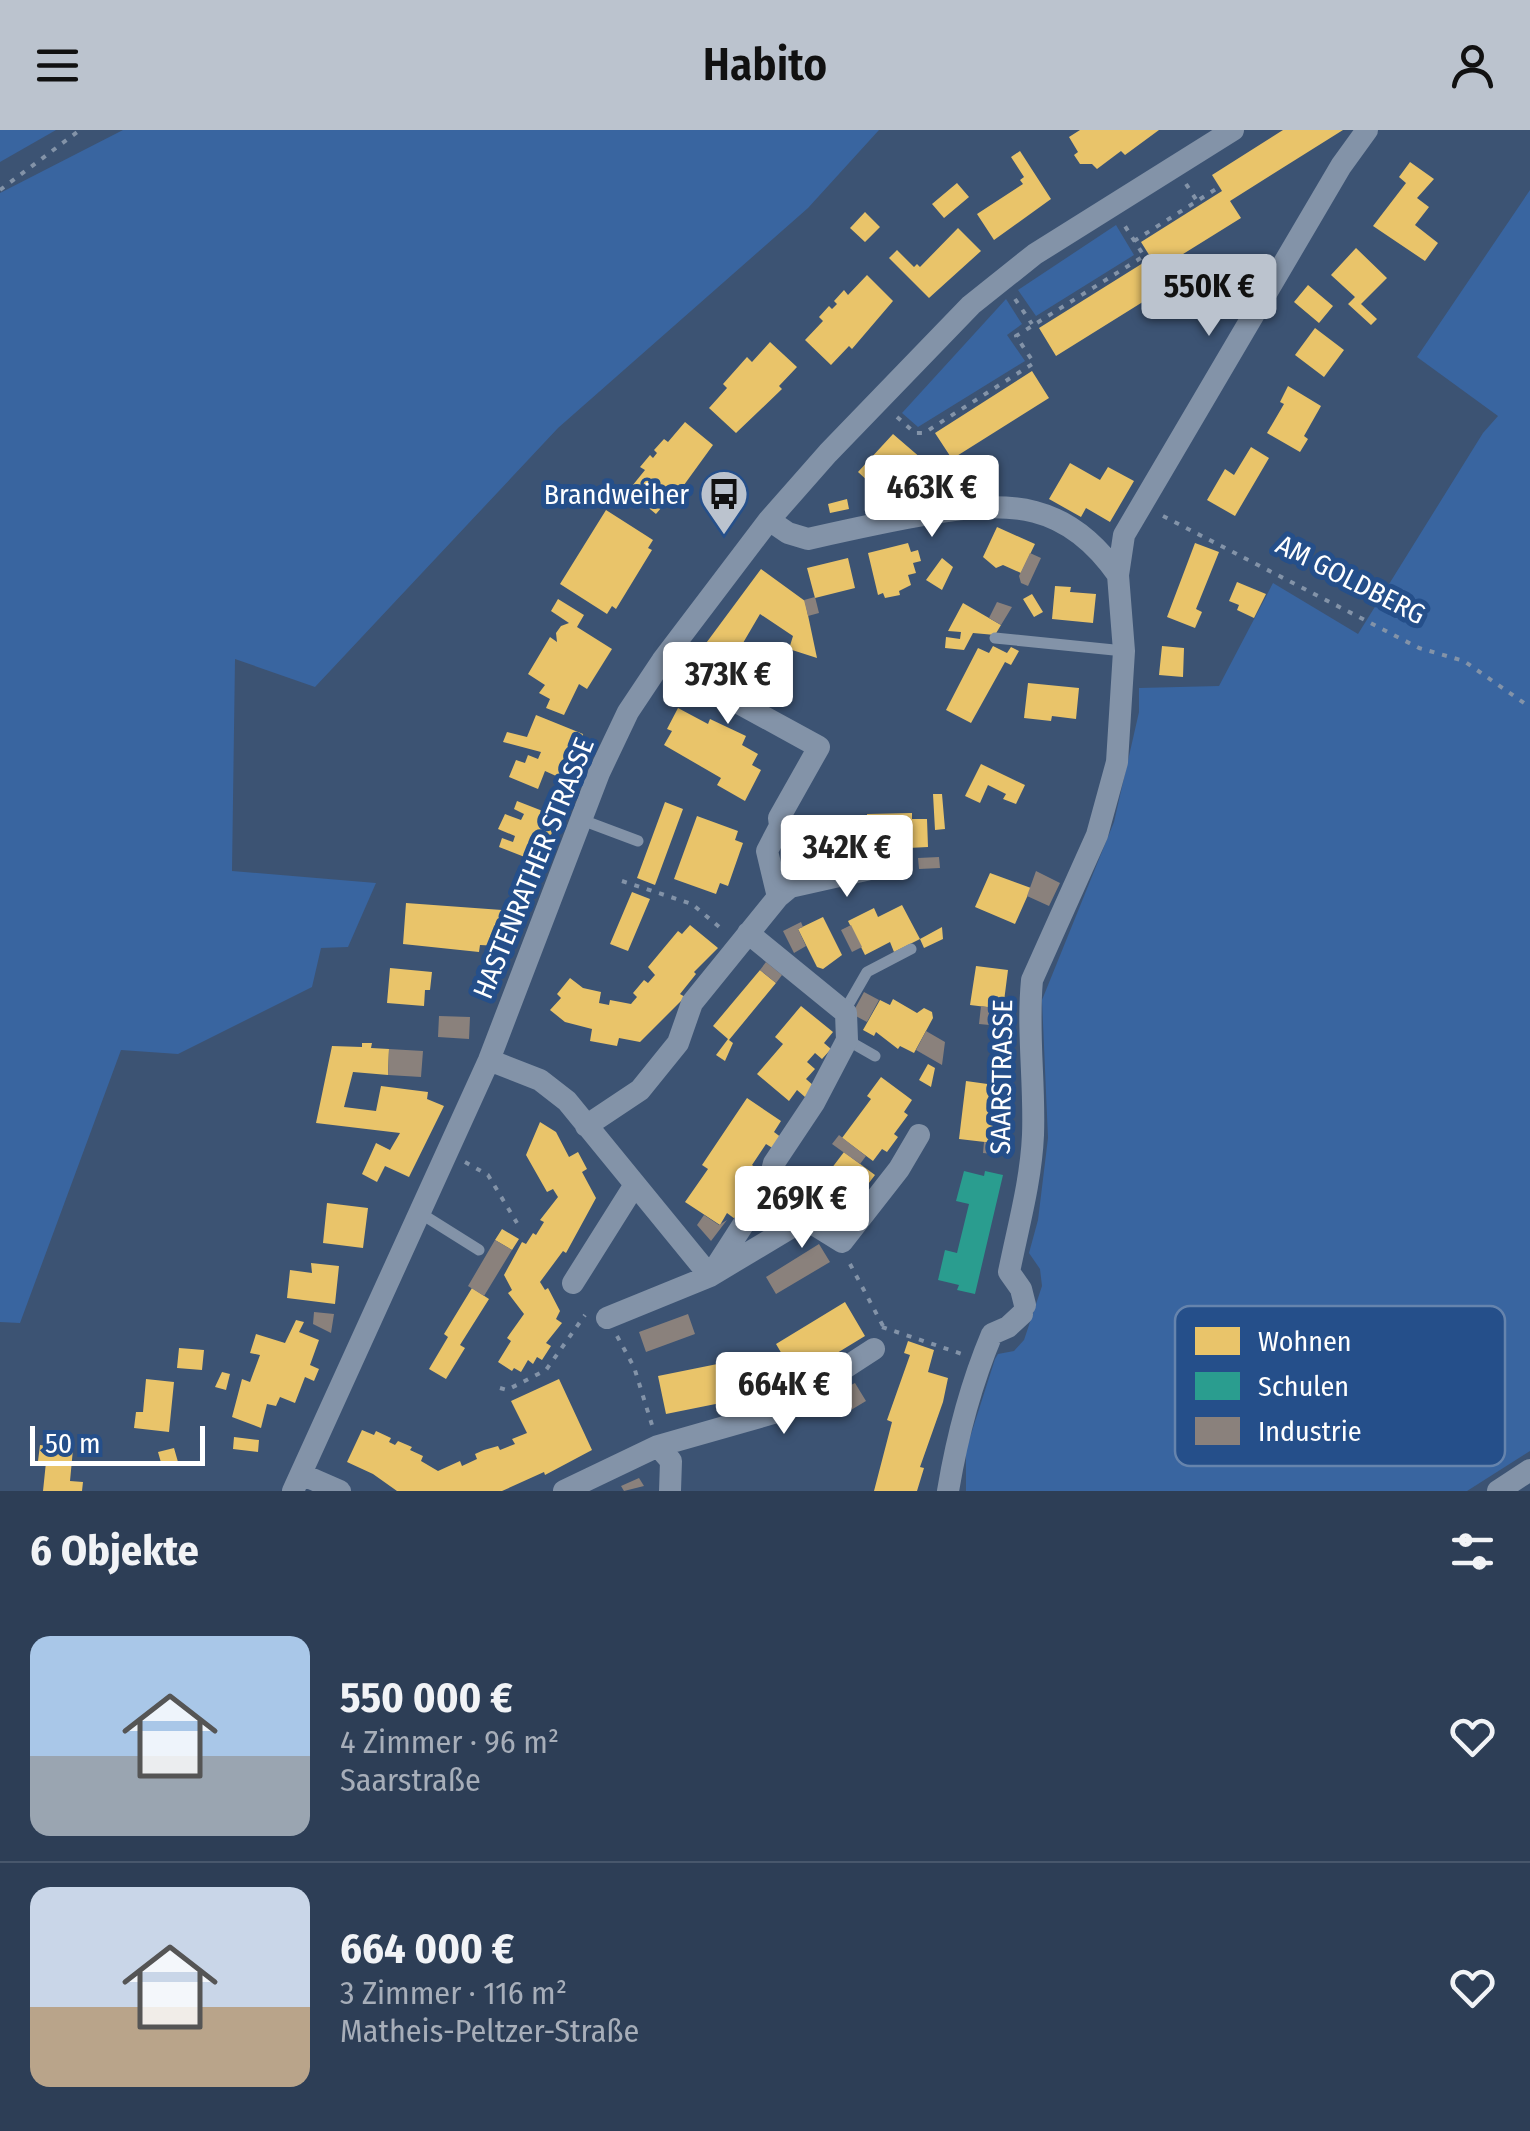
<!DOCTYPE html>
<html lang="de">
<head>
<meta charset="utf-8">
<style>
	body { margin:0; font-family:"Fira Sans Condensed",sans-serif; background:#394960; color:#f1f3f6; height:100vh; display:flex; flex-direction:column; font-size:38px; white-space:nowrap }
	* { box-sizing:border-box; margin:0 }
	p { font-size:32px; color:#a7aeb9 }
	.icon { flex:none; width:55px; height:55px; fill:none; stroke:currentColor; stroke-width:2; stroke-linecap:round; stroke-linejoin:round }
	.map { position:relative; height:1361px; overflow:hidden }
	.panel { display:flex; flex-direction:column; background:#2d3e56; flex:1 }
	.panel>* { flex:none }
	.scale { position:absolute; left:30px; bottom:25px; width:175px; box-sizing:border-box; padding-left:10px; border:5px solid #fff; border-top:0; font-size:28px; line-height:35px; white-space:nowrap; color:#fff; -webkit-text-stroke:8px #254f8a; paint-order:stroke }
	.price { position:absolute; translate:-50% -85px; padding:0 22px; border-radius:10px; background:#fff; color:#222; font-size:32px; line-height:65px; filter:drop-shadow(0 2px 5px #0008) }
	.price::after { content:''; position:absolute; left:50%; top:60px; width:30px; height:22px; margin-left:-15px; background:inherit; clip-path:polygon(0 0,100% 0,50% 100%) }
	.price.current { background:#bbc3ce; color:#111 }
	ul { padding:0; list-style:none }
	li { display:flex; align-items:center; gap:30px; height:250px; padding:0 30px }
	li+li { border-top:2px solid #48576c }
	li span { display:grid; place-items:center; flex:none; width:280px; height:200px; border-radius:20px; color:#555 }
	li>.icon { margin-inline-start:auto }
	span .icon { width:120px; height:120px; fill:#fffc; stroke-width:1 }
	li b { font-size:42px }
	h2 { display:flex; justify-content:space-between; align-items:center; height:120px; padding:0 30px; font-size:42px }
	header { display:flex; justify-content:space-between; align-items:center; height:130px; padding:0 30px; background:#bbc3ce; color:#111; font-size:45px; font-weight:600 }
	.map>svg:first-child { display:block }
</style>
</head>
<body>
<header><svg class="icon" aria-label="menu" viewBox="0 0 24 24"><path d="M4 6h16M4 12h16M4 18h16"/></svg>Habito<svg class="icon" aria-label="person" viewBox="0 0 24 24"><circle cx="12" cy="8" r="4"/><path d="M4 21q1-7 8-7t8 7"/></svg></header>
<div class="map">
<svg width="1530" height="1361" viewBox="0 0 1530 1361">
	<rect width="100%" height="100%" fill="#3c5373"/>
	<path fill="#3965a0" d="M0 0H56L0 32Z
		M123 0H879L808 78 558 298 315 557 235 529 232 741 376 753 348 817 321 818 312 857 178 924 121 920 20 1193 0 1192V63Z
		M1530 60V1321L1467 1361H966V1320L995 1229 998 1224 1014 1221 1024 1210 1042 1156 1040 1139 1029 1123 1038 1090 1048 1008 1042 870 1114 692 1139 582V558L1219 556 1273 453 1358 504 1483 303 1498 286 1417 227Z
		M1116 95 1134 125 1036 186 1018 160Z
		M1006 169 1022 194 1007 205 1025 231 918 297 902 283Z"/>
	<path fill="#e9c46a" d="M1080 0H1159L1125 25 1121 21 1097 39 1092 34H1080L1074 25 1078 22 1069 7Z
		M1283 0H1343L1230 71 1241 88 1159 139 1170 155 1056 226 1039 198 1151 128 1141 112 1222 61 1212 45Z
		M1020 21 1051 69 994 110 977 84 1023 54 1020 50 1024 47 1011 27Z
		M1410 32 1434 49 1417 68 1429 77 1415 95 1438 113 1425 131 1373 96 1406 53 1399 47Z
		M957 53 969 67 944 88 932 74Z
		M865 82 880 97 865 112 850 98Z
		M958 98 981 121 929 168 889 128 897 120 914 137 917 134 920 137Z
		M1356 118 1387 148 1361 174 1377 189 1371 195 1348 174 1355 167 1331 145Z
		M867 145 893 171 852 219 849 216 831 235 805 210 823 191 819 187 829 176 832 179 837 174 834 171 844 160 848 165Z
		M1308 155 1333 176 1319 193 1294 172Z
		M1315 198 1344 220 1324 247 1295 225Z
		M770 212 797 237 779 256 782 259 736 303 709 278 727 258 723 254 747 227 752 232Z
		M1032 241 1049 268 952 329 935 303Z
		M1288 256 1321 276 1304 306 1308 309 1300 322 1267 303 1284 274 1280 272Z
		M685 292 713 315 676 366 673 364 656 384 628 361 645 340 640 337 650 325 653 328 657 323 654 320 664 309 668 312Z
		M893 304 929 335 918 347 906 335 881 363 858 342Z
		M1251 317 1269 328 1235 386 1207 370 1225 339 1234 345Z
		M1070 333 1100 350 1108 337 1134 351 1110 392 1086 378 1081 387 1049 369Z
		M847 369 849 379 830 383 828 374Z
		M606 380 653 410 648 418 652 420 616 479 612 476 607 484 560 454Z
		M997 397 1035 414 1021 443 1003 435 996 438 983 427Z
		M908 413 911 422 918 420 921 431 913 433 916 443 908 445 911 455 899 461 900 465 885 468 883 463 878 465 868 423Z
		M1195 413 1219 422 1196 479 1202 482 1195 498 1167 487Z
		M848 428 855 458 815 468 807 438Z
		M942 428 953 437 942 460 926 450Z
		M761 439 805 471 817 528 789 519 793 506 760 484 743 513 746 515 735 531 731 528 717 549 696 537 703 527 698 524Z
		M1237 452 1266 464 1254 488 1237 480 1239 475 1229 471Z
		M1055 456 1071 457 1070 462 1096 464 1093 493 1052 489Z
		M1032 464 1043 482 1034 487 1023 469Z
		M558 469 584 485 577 497 612 519 587 559 579 554 564 585 546 578 550 569 539 563 545 555 528 544 550 507 557 512 556 503 561 496 569 493 551 481Z
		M963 473 1001 495 995 505 973 503 964 520 945 518 946 507 960 509 961 502 948 501Z
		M993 516 1007 523 1011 517 1019 521 1011 535 1005 532 971 593 946 580 978 518 989 523Z
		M1162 516 1184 518 1183 547 1159 545Z
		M1028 553 1079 558 1076 589 1052 586 1051 591 1024 588Z
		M678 578 708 594 710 589 746 606 742 615 758 624 752 635 761 640 745 671 717 655 721 648 664 615 672 601 667 599Z
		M536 585 583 604 565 650 545 641 538 659 509 647 516 630 525 633 528 625 538 629 541 622 503 612 507 602 527 607Z
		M981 634 1025 655 1016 674 1003 669 1006 664 988 655 980 673 965 666Z
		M933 664H942L945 699 935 700Z
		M517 671 558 687 540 733 499 717 502 708 513 712 515 706 498 699 505 684 521 690 524 684 514 679Z
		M665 672 683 679 655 755 637 748Z
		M912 683V689H927L928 717 868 720 867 684Z
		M697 686 738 701 735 710 743 713 728 756 720 753 716 764 674 749Z
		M838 690 848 727 804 739 794 702Z
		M990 743 1031 758 1015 794 975 777Z
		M632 762 650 769 628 821 610 814Z
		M406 773 502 780 500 816 480 815 479 822 403 814Z
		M902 775 920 809 894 822 890 812 865 825 848 791 874 778 878 787Z
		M823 787 842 825 823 839 817 837 798 799Z
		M690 795 718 818 694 842 696 844 680 864 685 867 640 912 619 908 617 916 590 911 592 899 565 892 550 880 561 868 557 864 570 848 583 858 601 862 599 873 609 875 610 870 631 874 637 867 633 863 644 850 648 853 655 845 648 837 678 801 682 804Z
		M942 797 943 809 924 818 920 809Z
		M976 836 1008 840 1003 879 970 875Z
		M390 838 432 842 430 860H425L424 876 387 873Z
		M760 840 776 853 729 910 733 913 725 931 716 925 728 909 713 896Z
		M893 869 917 883 924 878 932 882 933 888 914 923 900 916 898 919 876 902 874 906 863 900 880 870 890 875Z
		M801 876 833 902 824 913 831 919 822 929 815 923 807 932 815 939 806 949 814 956 805 967 797 960 789 971 757 944 783 914 775 907Z
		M362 913H372L371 918 389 919 388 945 353 942 344 977 376 981 381 956 428 962 427 969 444 976 409 1047 385 1036 377 1052 362 1044 376 1013 390 1020 400 1003 316 993 332 916 362 917Z
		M928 934 935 938 931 957 919 950Z
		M881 947 912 970 904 982 908 985 894 1004 898 1007 887 1022 882 1019 873 1031 842 1008 871 969 867 966Z
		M966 951 1009 957 1002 1014 959 1009Z
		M747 968 781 991 774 1002 782 1008 774 1019 766 1014 752 1035 760 1041 752 1052 743 1047 737 1057 742 1061 735 1072 743 1077 735 1089 727 1083 720 1095 685 1072 708 1039 702 1035Z
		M540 992 556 1002 569 1027 578 1022 587 1039 582 1042 596 1068 566 1123 563 1121 540 1152 545 1160 548 1158 560 1181 556 1189 562 1193 546 1213 551 1216 542 1230 537 1227 533 1234 528 1230 521 1242 514 1238 512 1241 498 1232 511 1211 507 1208 524 1184 508 1163 512 1160 504 1145 522 1112 526 1114 533 1103 536 1105 544 1092 540 1090 558 1067 553 1059 547 1062 526 1025Z
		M844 1022 875 1045 840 1091 809 1068Z
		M327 1073 368 1078 363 1118 323 1113Z
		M502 1099 519 1109 512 1120 495 1110Z
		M311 1133 339 1136 335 1174 287 1168 290 1140 312 1143Z
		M472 1158 489 1169 460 1215 465 1218 446 1249 429 1239 448 1207 444 1204Z
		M845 1172 865 1206 796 1248 776 1214Z
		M296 1190 304 1192 299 1202 319 1210 310 1235 319 1239 314 1251 305 1247 295 1273 280 1267 276 1276 267 1274 261 1298 232 1287 242 1249 250 1252 260 1225 250 1223 256 1204 285 1213Z
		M908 1211 934 1220 928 1242 948 1248 943 1272 920 1337 924 1338 917 1361H874L892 1292 887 1290 910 1225 904 1223Z
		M179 1218 204 1220 202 1240 177 1238Z
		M757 1226 765 1264 666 1284 658 1246Z
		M222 1242 230 1244 226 1260 215 1257Z
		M146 1249 174 1252 169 1302 134 1298 136 1282H143Z
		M559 1249 592 1320 545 1345 544 1342 502 1361H397L373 1344 347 1332 362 1300 374 1305 376 1301 391 1308 389 1312 395 1315 398 1311 412 1317 410 1320 423 1326 421 1331 438 1341 460 1331 462 1336 477 1329 475 1324 484 1320 498 1316 500 1320 515 1314 512 1309 527 1303 511 1271Z
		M234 1307 259 1310 258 1322 233 1319Z
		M40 1315 73 1319 70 1351 83 1352 82 1361H43L46 1332 38 1331Z
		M174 1318 178 1332 162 1336 158 1322Z"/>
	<path fill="#2a9d8f" d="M964 1041 984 1046 985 1041 1003 1045 975 1164 957 1160 959 1155 938 1150 945 1120 957 1123 969 1074 956 1071Z"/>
	<path fill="#8a817c" d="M1030 423 1041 428 1028 456 1021 453 1019 446Z
		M815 467 819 483 808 486 804 470Z
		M997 472 1012 477 1001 495 989 488Z
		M867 692 868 715 845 719 839 696Z
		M796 711 802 733 792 735 786 713Z
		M939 727 940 738 919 739 918 728Z
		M1036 741 1060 753 1049 776 1027 766Z
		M801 792 803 797 798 799 806 816 794 823 783 801Z
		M851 795 862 817 852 822 841 800Z
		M766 832 782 845 776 853 760 840Z
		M864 862 879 870 867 892 852 884Z
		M981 876 1002 879 1000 896 979 894Z
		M439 886 470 887 469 909 438 907Z
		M926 901 945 912 942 935 916 920Z
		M389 919 423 921 421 947 388 945Z
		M993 944 1014 947 1013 957 991 954Z
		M839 1005 866 1026 860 1034 832 1014Z
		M984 1012 1005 1015 1004 1025 983 1023Z
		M799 1060 825 1080 818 1089 790 1071Z
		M704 1085 719 1095 727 1090 711 1111 697 1095Z
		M495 1110 512 1120 484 1166 468 1156Z
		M819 1114 830 1132 776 1164 766 1147Z
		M314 1182 334 1184 331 1203 313 1194Z
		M688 1184 695 1204 646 1222 639 1202Z
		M781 1224 790 1239 777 1247 762 1250 759 1233Z
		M855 1253 866 1271 851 1280 845 1258Z
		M639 1348 644 1356 624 1361 621 1356Z"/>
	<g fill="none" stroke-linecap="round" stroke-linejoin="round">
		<path stroke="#8393a8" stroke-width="4" stroke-dasharray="5 8" stroke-linecap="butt" d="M1186 54 1197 71
			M0 60 80 0
			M1134 111 1216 59
			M1015 169 1032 194
			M897 287 915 303H924L1034 233 1016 206 1144 126 1123 93
			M1163 386 1419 518 1464 531 1524 573 1530 568
			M622 751 692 774 724 801
			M465 1032 488 1045 517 1093
			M850 1134 883 1196
			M882 1197 962 1224
			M617 1206 634 1237 652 1295
			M500 1258 507 1260 546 1240 585 1185"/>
		<path stroke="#8393a8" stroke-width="11" d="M995 508 1124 521
			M582 690 638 711
			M844 882 867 842 911 819
			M847 910 875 926
			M420 1083 479 1120"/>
		<path stroke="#8393a8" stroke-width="22" d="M769 390 788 403 808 409C848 400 888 391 929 384 1010 370 1067 372 1118 445
			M778 767 790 757 897 733
			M489 930 540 950 567 971 710 1146 768 1056 774 1033 814 973 847 910 846 883 748 803
			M586 996 640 960 678 913 692 873 778 767 767 721 780 696 779 688 819 617 662 531
			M573 1153 634 1056
			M1025 1175 1021 1159 1009 1142C1018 1097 1031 1051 1033 1005 1035 953 1027 902 1032 850L1097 705 1117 632 1124 521 1118 445 1124 405 1341 36 1367 0
			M607 1188 710 1146 805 1089 842 1112 899 1039 919 1005
			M658 1316 671 1331 670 1361
			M301 1344 340 1361
			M293 1361 489 930 599 643 628 582 662 531 769 390 828 323 971 175 1035 124 1233 0
			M564 1361 658 1316 777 1282 874 1219
			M948 1361C957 1307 971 1254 992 1204L1008 1197 1022 1184
			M1498 1361 1530 1340"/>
	</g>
	<defs>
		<g id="bus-pin" transform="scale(2.5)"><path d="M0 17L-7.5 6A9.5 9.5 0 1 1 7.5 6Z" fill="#bbc3ce" stroke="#254f8a"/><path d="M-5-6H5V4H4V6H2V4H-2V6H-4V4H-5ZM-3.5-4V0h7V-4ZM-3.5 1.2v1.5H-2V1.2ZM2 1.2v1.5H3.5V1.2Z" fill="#111"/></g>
	</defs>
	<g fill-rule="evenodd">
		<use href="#bus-pin" x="724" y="364"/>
	</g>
	<g text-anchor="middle" stroke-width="10" stroke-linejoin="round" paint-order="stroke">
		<g font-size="28" fill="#fff" stroke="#254f8a" text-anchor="end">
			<text x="689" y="374">Brandweiher</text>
		</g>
		<g font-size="28" fill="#fff" stroke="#254f8a">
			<text transform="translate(1351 449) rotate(27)" y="10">AM GOLDBERG</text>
			<text transform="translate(533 738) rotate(-68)" y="10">HASTENRATHER STRASSE</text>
			<text transform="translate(1001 947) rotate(-89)" y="10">SAARSTRASSE</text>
		</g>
	</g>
	<rect x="1175" y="1176" width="330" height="160" rx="15" fill="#254f8a" stroke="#6684ad" stroke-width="2.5"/>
	<rect x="1195" y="1197" width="45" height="28" fill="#e9c46a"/>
	<rect x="1195" y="1242" width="45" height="28" fill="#2a9d8f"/>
	<rect x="1195" y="1287" width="45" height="28" fill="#8a817c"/>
	<g font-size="28" fill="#fff">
		<text x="1258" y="1221">Wohnen</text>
		<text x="1258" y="1266">Schulen</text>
		<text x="1258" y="1311">Industrie</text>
	</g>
</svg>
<div class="scale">50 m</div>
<b class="price current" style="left:1209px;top:209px">550K €</b>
<b class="price" style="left:932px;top:410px">463K €</b>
<b class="price" style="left:728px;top:597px">373K €</b>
<b class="price" style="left:847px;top:770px">342K €</b>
<b class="price" style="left:802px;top:1121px">269K €</b>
<b class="price" style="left:784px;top:1307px">664K €</b>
</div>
<section class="panel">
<h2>6 Objekte<svg class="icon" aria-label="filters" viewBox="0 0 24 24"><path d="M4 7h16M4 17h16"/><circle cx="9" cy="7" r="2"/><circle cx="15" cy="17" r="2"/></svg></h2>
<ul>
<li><span style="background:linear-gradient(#a9c7e8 60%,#9aa5b1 0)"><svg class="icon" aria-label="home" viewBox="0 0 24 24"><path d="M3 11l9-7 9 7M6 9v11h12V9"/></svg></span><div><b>550 000 €</b><p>4 Zimmer · 96 m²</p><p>Saarstraße</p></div><svg class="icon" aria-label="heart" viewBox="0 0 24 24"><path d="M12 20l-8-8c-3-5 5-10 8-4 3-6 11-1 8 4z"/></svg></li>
<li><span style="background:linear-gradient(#c9d6e8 60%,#b9a48a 0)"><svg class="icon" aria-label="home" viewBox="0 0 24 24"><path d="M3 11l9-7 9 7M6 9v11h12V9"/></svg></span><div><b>664 000 €</b><p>3 Zimmer · 116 m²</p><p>Matheis-Peltzer-Straße</p></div><svg class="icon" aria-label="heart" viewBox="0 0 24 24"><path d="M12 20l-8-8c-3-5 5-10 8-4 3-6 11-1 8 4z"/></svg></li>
</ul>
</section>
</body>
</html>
